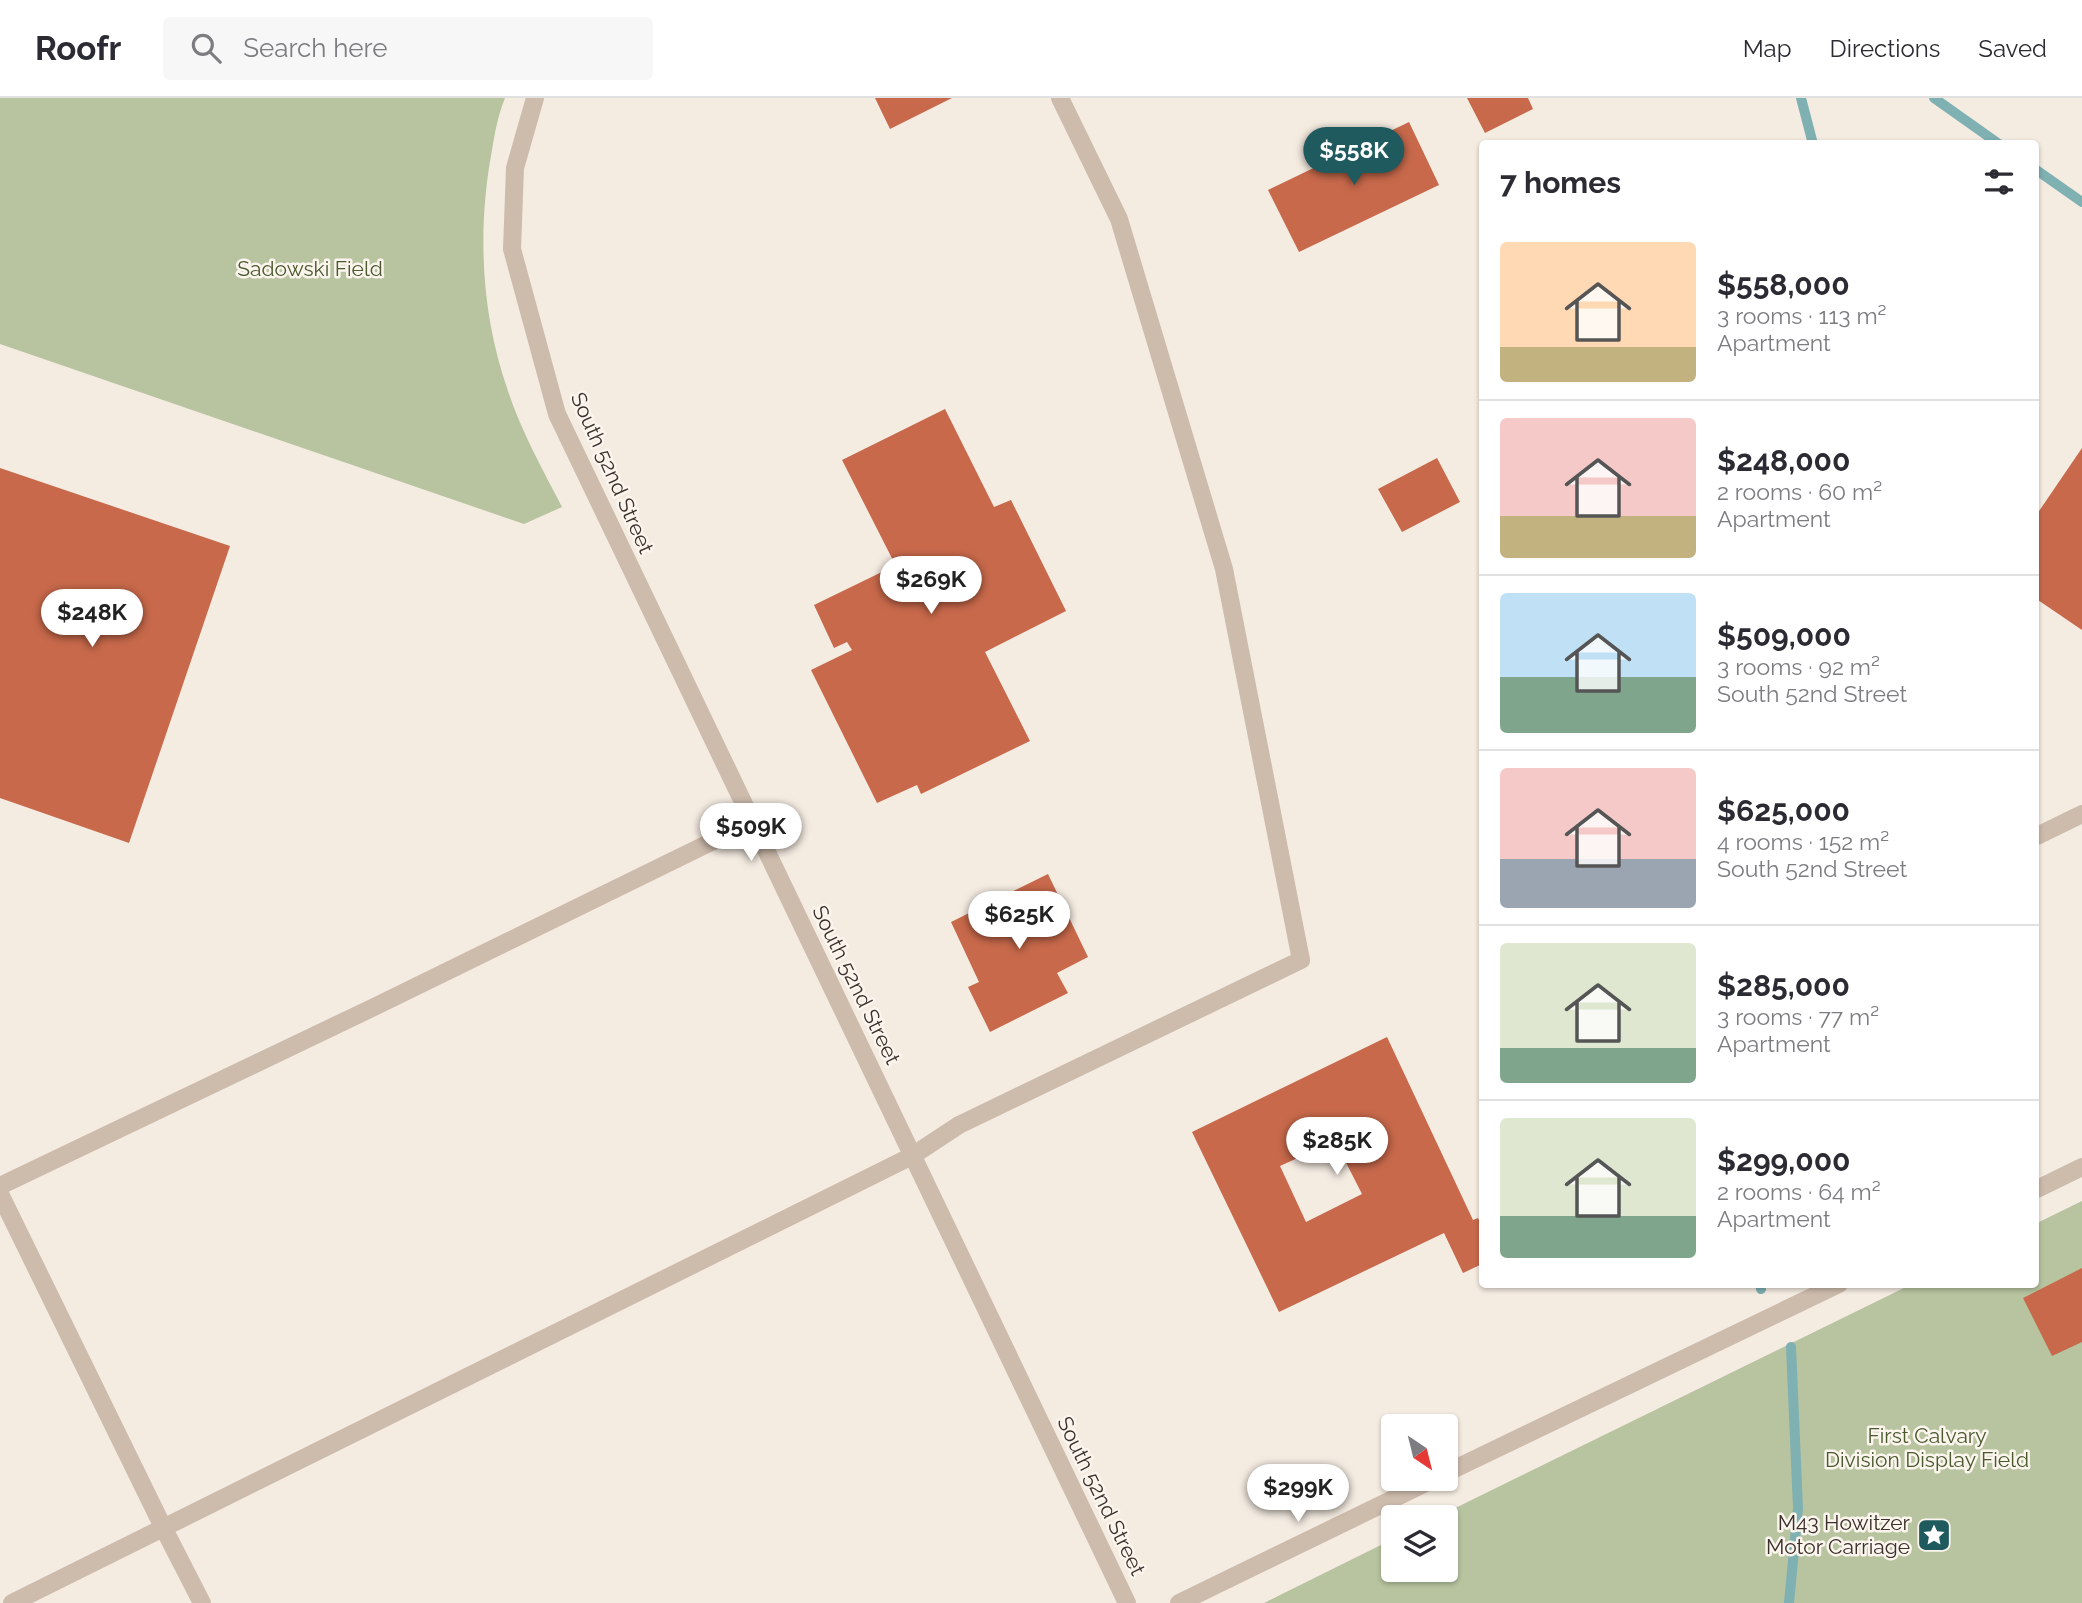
<!DOCTYPE html>
<html lang="en">
<head>
<meta charset="utf-8">
<style>
	body { margin:0; font-family:Raleway,sans-serif; background:#f7f7f7; color:#2b2b33; height:100vh; display:flex; flex-direction:column; font-size:26px; white-space:nowrap }
	* { box-sizing:border-box; margin:0 }
	p { font-size:23px; color:#7c7c81 }
	.icon { flex:none; width:38px; height:38px; fill:none; stroke:currentColor; stroke-width:2; stroke-linecap:round; stroke-linejoin:round }
	.map { position:relative; flex:1; overflow:hidden }
	.sheet { position:absolute; left:1479px; top:42px; width:560px; height:1148px; display:flex; flex-direction:column; background:#fff; border-radius:7px; box-shadow:0 2px 5px #0004 }
	.sheet>* { flex:none }
	.needle { width:46px; rotate:145deg }
	.buttons { position:absolute; left:1381px; top:1316px; display:grid; gap:14px }
	.buttons a { display:grid; place-items:center; width:77px; height:77px; border-radius:7px; background:#fff; box-shadow:0 2px 5px #0004; font-size:35px }
	.price { position:absolute; translate:-50% -60px; padding:0 16px; border-radius:24px; background:#fff; color:#222; font-size:23px; line-height:46px; filter:drop-shadow(0 2px 4px #0008) }
	.price::after { content:''; position:absolute; left:50%; top:42px; width:21px; height:16px; margin-left:-10px; background:inherit; clip-path:polygon(0 0,100% 0,50% 100%) }
	.price.selected { background:#1f5a5e; color:#fff }
	ul { padding:0; list-style:none }
	li { display:flex; align-items:center; gap:21px; height:175px; padding:0 21px }
	li+li { border-top:2px solid #e1e1e2 }
	li span { display:grid; place-items:center; flex:none; width:196px; height:140px; border-radius:7px; color:#555 }
	li>.icon { margin-inline-start:auto }
	span .icon { width:84px; height:84px; fill:#fffc; stroke-width:1 }
	li b { font-size:30px }
	h2 { display:flex; justify-content:space-between; align-items:center; height:84px; padding:0 21px; font-size:30px }
	header { display:flex; align-items:center; gap:42px; box-sizing:border-box; height:98px; padding:0 35px; background:#fff; border-bottom:2px solid #e1e1e2 }
	header strong { font-size:33px }
	nav { display:flex; gap:38px; margin-inline-start:auto; font-size:24px }
	.search { width:490px; height:63px; background:#f7f7f7; display:flex; align-items:center; gap:18px; box-sizing:border-box; padding:0 24px; border-radius:7px; color:#7c7c81; font-size:26px }
	.map>svg:first-child { display:block }
</style>
</head>
<body>
<header>
<strong>Roofr</strong>
<div class="search"><svg class="icon" aria-label="search" viewBox="0 0 24 24"><circle cx="10" cy="10" r="6"/><path d="M15 15l6 6"/></svg>Search here</div>
<nav><a>Map</a><a>Directions</a><a>Saved</a></nav>
</header>
<div class="map">
<svg width="2082" height="1505" viewBox="0 0 2082 1505">
	<rect width="100%" height="100%" fill="#f4ebe1"/>
	<path fill="#b8c4a0" d="M0 0H505C498 17 495 34 492 52 477 132 481 216 508 293 521 333 543 372 562 409L524 426 0 246Z
		M2082 1103V1505H1264L1393 1441V1472H1446V1419H1437L1910 1187 2035 1186V1126Z"/>
	<g fill="none" stroke-linecap="round" stroke-linejoin="round">
		<path stroke="#7fb0b2" stroke-width="10" d="M1801 0 1813 46
			M1934 0 1999 46
			M2035 71 2082 104
			M1760 1186 1761 1191
			M1789 1505 1798 1410 1791 1249"/>
	</g>
	<path fill="#c8694b" fill-rule="evenodd" d="M875 0H952L890 31Z
		M1467 0H1528L1533 11 1485 35Z
		M1409 24 1439 87 1299 154 1268 92Z
		M945 311 994 409 1011 402 1066 513 985 554 1030 643 921 696 917 687 877 705 811 572 852 552 847 544 834 550 814 507 888 471 894 482 901 478 842 362Z
		M2082 350V532L2035 500V419Z
		M1437 360 1460 404 1402 434 1378 391Z
		M0 370 230 448 129 745 0 700Z
		M1048 776 1088 859 1057 875 1068 895 990 934 968 889 979 884 951 824Z
		M1387 939 1473 1122 1478 1120 1482 1128V1166L1463 1175 1444 1135 1279 1214 1192 1034ZM1335 1043 1362 1096 1306 1124 1280 1068Z
		M2082 1170V1244L2052 1258 2023 1200Z"/>
	<g fill="none" stroke-linecap="round" stroke-linejoin="round">
		<path stroke="#cdbbac" stroke-width="18" d="M535 0 515 70 512 151 557 316 1127 1505
			M2035 739 2082 716
			M0 1088 370 911 752 724
			M2035 1092 2082 1069
			M0 1096 163 1429 202 1505
			M1446 1375 1839 1186
			M12 1505 912 1058 959 1027 1301 862 1224 471 1119 121 1060 0
			M1179 1505 1434 1381"/>
	</g>
	<defs>
		<g id="sight-square" transform="scale(1.75)"><rect x="-9" y="-9" width="18" height="18" rx="4" fill="#1f5a5e" stroke="#fbf5ee"/><path d="M0-6L1.8-2.2L6-1.7L2.9 1.2L3.7 5.4L0 3.3L-3.7 5.4L-2.9 1.2L-6-1.7L-1.8-2.2Z" fill="#fff"/></g>
	</defs>
	<g fill-rule="evenodd">
		<use href="#sight-square" x="1934" y="1437"/>
	</g>
	<g text-anchor="middle" stroke-width="5" stroke-linejoin="round" paint-order="stroke">
		<g font-size="21" fill="#4a5a2e" stroke="#fbf5ee">
			<text x="310" y="178">Sadowski Field</text>
			<text x="1927" y="1345">First Calvary<tspan x="1927" dy="24">Division Display Field</tspan></text>
		</g>
		<g font-size="21" fill="#3b302b" stroke="#fbf5ee">
			<text transform="translate(612 375) rotate(66)" y="7">South 52nd Street</text>
			<text transform="translate(856 887) rotate(64)" y="7">South 52nd Street</text>
			<text transform="translate(1101 1398) rotate(64)" y="7">South 52nd Street</text>
		</g>
		<g font-size="21" fill="#3b302b" stroke="#fbf5ee" text-anchor="end">
			<text x="1910" y="1432">M43 Howitzer<tspan x="1910" dy="24">Motor Carriage</tspan></text>
		</g>
	</g>
</svg>
<div class="buttons">
<a><svg class="needle" viewBox="-14 -14 28 28"><path d="M0-13l5 13h-10z" fill="#e53935"/><path d="M0 13l5-13h-10z" fill="#7c7c81"/></svg></a>
<a><svg class="icon" aria-label="layers" viewBox="0 0 24 24"><path d="M12 4l9 5-9 5-9-5zM3 14l9 5 9-5"/></svg></a>
</div>
<b class="price selected" style="left:1354px;top:89px">$558K</b>
<b class="price" style="left:931px;top:518px">$269K</b>
<b class="price" style="left:92px;top:551px">$248K</b>
<b class="price" style="left:751px;top:765px">$509K</b>
<b class="price" style="left:1019px;top:853px">$625K</b>
<b class="price" style="left:1337px;top:1079px">$285K</b>
<b class="price" style="left:1298px;top:1426px">$299K</b>
<section class="sheet">
<h2>7 homes<svg class="icon" aria-label="filters" viewBox="0 0 24 24"><path d="M4 7h16M4 17h16"/><circle cx="9" cy="7" r="2"/><circle cx="15" cy="17" r="2"/></svg></h2>
<ul>
<li><span style="background:linear-gradient(#ffd9b3 75%,#c2b280 0)"><svg class="icon" aria-label="home" viewBox="0 0 24 24"><path d="M3 11l9-7 9 7M6 9v11h12V9"/></svg></span><div><b>$558,000</b><p>3 rooms · 113 m²</p><p>Apartment</p></div></li>
<li><span style="background:linear-gradient(#f6c9c9 70%,#c2b280 0)"><svg class="icon" aria-label="home" viewBox="0 0 24 24"><path d="M3 11l9-7 9 7M6 9v11h12V9"/></svg></span><div><b>$248,000</b><p>2 rooms · 60 m²</p><p>Apartment</p></div></li>
<li><span style="background:linear-gradient(#bfe0f5 60%,#7fa58c 0)"><svg class="icon" aria-label="home" viewBox="0 0 24 24"><path d="M3 11l9-7 9 7M6 9v11h12V9"/></svg></span><div><b>$509,000</b><p>3 rooms · 92 m²</p><p>South 52nd Street</p></div></li>
<li><span style="background:linear-gradient(#f6c9c9 65%,#9aa5b1 0)"><svg class="icon" aria-label="home" viewBox="0 0 24 24"><path d="M3 11l9-7 9 7M6 9v11h12V9"/></svg></span><div><b>$625,000</b><p>4 rooms · 152 m²</p><p>South 52nd Street</p></div></li>
<li><span style="background:linear-gradient(#dfe7d0 75%,#7fa58c 0)"><svg class="icon" aria-label="home" viewBox="0 0 24 24"><path d="M3 11l9-7 9 7M6 9v11h12V9"/></svg></span><div><b>$285,000</b><p>3 rooms · 77 m²</p><p>Apartment</p></div></li>
<li><span style="background:linear-gradient(#dfe7d0 70%,#7fa58c 0)"><svg class="icon" aria-label="home" viewBox="0 0 24 24"><path d="M3 11l9-7 9 7M6 9v11h12V9"/></svg></span><div><b>$299,000</b><p>2 rooms · 64 m²</p><p>Apartment</p></div></li>
</ul>
</section>
</div>
</body>
</html>
